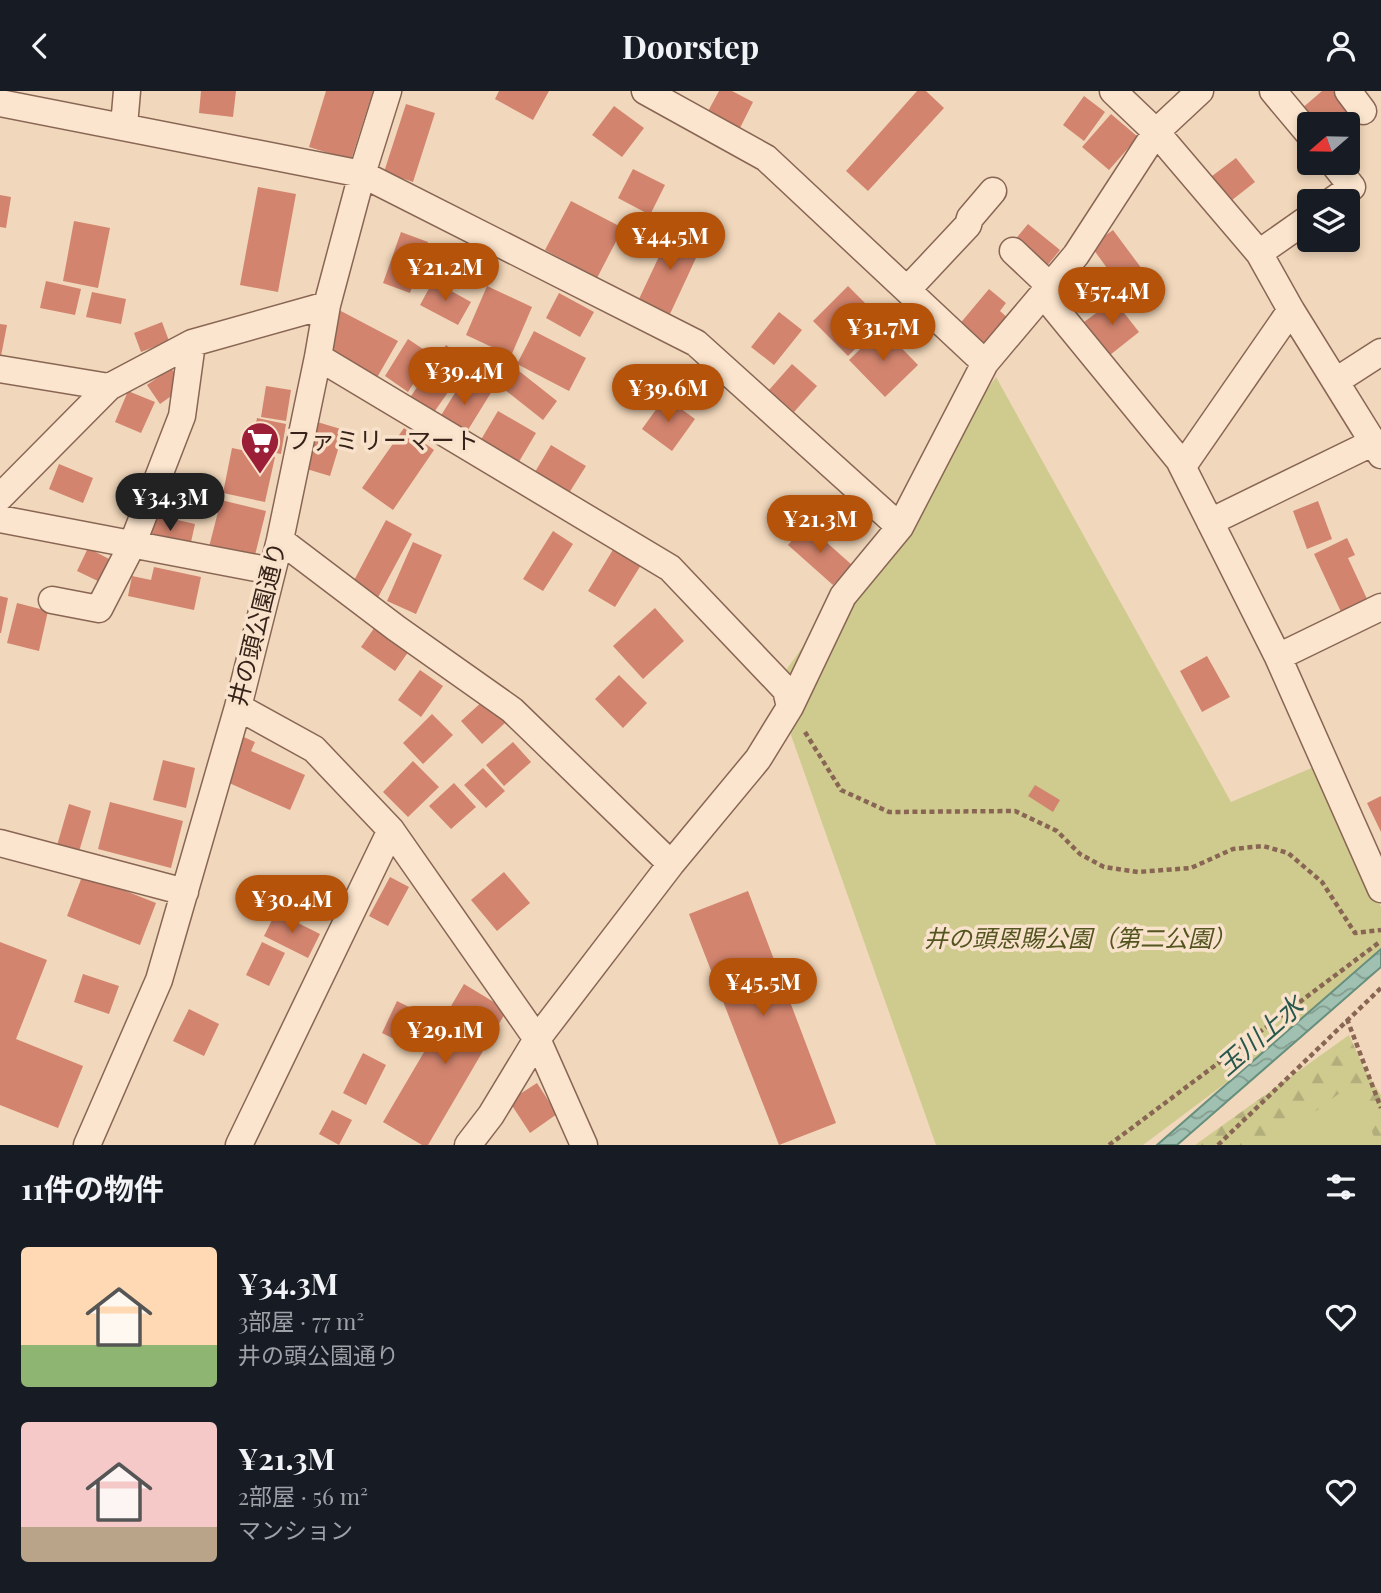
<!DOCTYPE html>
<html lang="ja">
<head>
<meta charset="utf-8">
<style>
	body { margin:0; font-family:"Playfair Display","Noto Sans JP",serif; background:#242831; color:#f1f3f6; height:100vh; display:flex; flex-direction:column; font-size:26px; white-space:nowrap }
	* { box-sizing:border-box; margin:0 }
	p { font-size:23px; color:#9ea1a6 }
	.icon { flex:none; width:38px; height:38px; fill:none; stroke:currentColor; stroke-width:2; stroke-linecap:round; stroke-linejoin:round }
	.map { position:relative; height:1054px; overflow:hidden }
	.drawer { display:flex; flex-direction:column; background:#171b24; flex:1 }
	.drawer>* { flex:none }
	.needle { width:46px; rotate:250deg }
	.fabs { position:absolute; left:1297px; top:21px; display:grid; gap:14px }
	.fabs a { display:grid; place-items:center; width:63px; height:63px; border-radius:7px; background:#171b24; box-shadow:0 4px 10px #0003; font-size:35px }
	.price { position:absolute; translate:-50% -60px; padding:0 16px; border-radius:24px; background:#b45309; color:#fff; font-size:23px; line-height:46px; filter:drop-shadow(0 2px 4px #0008) }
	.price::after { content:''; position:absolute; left:50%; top:42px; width:21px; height:16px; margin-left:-10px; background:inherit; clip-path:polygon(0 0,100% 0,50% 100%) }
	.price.active { background:#222; color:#fff }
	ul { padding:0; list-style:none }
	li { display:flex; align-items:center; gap:21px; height:175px; padding:0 21px }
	li span { display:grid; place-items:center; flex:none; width:196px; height:140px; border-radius:7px; color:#555 }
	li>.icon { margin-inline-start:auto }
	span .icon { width:84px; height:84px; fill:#fffc; stroke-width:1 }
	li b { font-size:30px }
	h2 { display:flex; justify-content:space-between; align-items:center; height:84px; padding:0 21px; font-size:30px }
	header { display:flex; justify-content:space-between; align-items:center; height:91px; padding:0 21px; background:#171b24; font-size:32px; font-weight:700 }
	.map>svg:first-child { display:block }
</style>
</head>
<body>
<header><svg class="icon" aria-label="back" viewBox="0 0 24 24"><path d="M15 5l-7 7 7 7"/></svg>Doorstep<svg class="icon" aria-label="person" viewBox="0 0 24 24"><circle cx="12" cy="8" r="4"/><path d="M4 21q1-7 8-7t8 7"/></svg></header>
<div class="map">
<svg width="1381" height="1054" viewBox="0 0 1381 1054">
	<defs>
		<pattern id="forest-firs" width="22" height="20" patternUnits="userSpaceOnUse" patternTransform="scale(1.75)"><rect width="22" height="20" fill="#cfcb8f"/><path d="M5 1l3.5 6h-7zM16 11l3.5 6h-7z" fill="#b2ae7b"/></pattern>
		<pattern id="water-waves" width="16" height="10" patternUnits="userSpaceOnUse" patternTransform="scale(1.75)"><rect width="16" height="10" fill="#a0c1b1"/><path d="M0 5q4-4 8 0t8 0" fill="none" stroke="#839c8f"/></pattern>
	</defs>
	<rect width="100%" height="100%" fill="#f1d7bb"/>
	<path fill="url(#forest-firs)" d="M1349 944 1365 979 1381 1004V1054H1195Z"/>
	<path fill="#cfcb8f" d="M996 286 1231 711 1314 676 1381 816V876L1143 1054H936L774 596Z
		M1353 992 1377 1054H1271Z"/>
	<path fill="url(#water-waves)" stroke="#678f7d" stroke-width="2" d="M1381 858V876L1177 1054H1157Z"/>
	<path fill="#d2846e" d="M201 0H236L233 26 199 22Z
		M326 0H373L351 69 309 56Z
		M499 0H549L533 29 495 8Z
		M719 0H732L753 11 738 41 706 24Z
		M917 0H926L944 17 868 100 846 80Z
		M1322 0H1333L1349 19 1333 33H1312L1300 19Z
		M1084 5 1105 21 1084 50 1063 34Z
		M406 13 435 22 413 91 384 81Z
		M614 15 644 37 622 66 592 44Z
		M1111 23 1138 46 1109 79 1082 56Z
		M1236 67 1255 91 1227 113 1208 88Z
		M633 78 665 94 650 124 618 107Z
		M258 96 296 103 278 201 240 194Z
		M0 104 11 106 6 137 0 136Z
		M571 110 623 137 597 187 545 159Z
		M74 130 110 137 98 197 63 190Z
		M1028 133 1060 159 1046 176 1014 150Z
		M1113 139 1142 178 1120 195 1091 155Z
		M671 140 702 154 670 223 639 208Z
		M401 141 428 151 410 202 383 192Z
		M46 190 81 198 75 224 40 217Z
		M433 190 471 211 458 234 420 214Z
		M487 195 532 216 511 265 466 244Z
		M848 195 883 230 848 265 813 230Z
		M989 198 1006 212 1000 220 1010 229 985 258 958 235Z
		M92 201 126 208 121 233 86 226Z
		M559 202 594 221 580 246 546 227Z
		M1114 209 1139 241 1110 264 1084 231Z
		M339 219 398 250 375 290 330 264Z
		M779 221 802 239 774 274 751 256Z
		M162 231 169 250 141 261 134 242Z
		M0 233 7 234 1 265H0Z
		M882 237 918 274 885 306 849 269Z
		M534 240 586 267 569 300 517 273Z
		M408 248 432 264 408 301 385 285Z
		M446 254 469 271 430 327 407 311Z
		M792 273 817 295 794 321 769 299Z
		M514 276 557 310 543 329 500 295Z
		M171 277 184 296 160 313 147 294Z
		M466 284 492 300 463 347 437 331Z
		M266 295 291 299 286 330 261 326Z
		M128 300 155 311 141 342 115 331Z
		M665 306 695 328 672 360 642 338Z
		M498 320 536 342 517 374 479 352Z
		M257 327 286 333 281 363 251 357Z
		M314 330 344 339 330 385 300 376Z
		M404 337 434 359 393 419 362 397Z
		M551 354 586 375 569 402 535 381Z
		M232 357 275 366 265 411 223 402Z
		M59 373 93 387 83 412 49 398Z
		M221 409 266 420 253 472 208 460Z
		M1318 410 1332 448 1307 458 1293 420Z
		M151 423 195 433 189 460 144 450Z
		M386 429 412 443 375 512 350 497Z
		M806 433 852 474 833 494 788 454Z
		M553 440 573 453 543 500 523 488Z
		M1347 447 1355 464 1348 467 1368 510 1342 523 1314 463Z
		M413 451 442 464 416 523 387 510Z
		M88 457 113 470 102 492 77 480Z
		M614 457 641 474 615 516 588 500Z
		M154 476 201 486 194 519 128 505 132 485 151 489Z
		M0 505 8 507 1 542H0Z
		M17 512 48 520 39 560 7 552Z
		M655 517 684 550 643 588 613 555Z
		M379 530 413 554 395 580 361 556Z
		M1207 565 1230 606 1202 621 1180 580Z
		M420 579 443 595 421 626 398 609Z
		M619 584 647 612 623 637 595 608Z
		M484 609 505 632 482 653 461 630Z
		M432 623 453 644 423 673 403 652Z
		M237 643 255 651 251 660 305 684 290 719 218 687Z
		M513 651 531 671 504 695 486 674Z
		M163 669 195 677 186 717 153 709Z
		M413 670 439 696 408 726 383 701Z
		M483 677 505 700 486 717 464 694Z
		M454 692 476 716 451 738 429 715Z
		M1035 694 1060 709 1053 721 1028 705Z
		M1381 705V741L1367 712Z
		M110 711 183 730 171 777 98 758Z
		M69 713 91 720 78 764 56 758Z
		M504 781 530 812 497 840 471 809Z
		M83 783 156 812 140 854 67 825Z
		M390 786 409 796 388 835 369 825Z
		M748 800 836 1032 779 1054 689 823Z
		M276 821 320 843 308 867 264 845Z
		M0 851 47 869 16 948 83 975 58 1037 0 1014Z
		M262 851 285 862 269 895 246 884Z
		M83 883 119 895 109 923 74 911Z
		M464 893 507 919 428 1054H422L383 1031Z
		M397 910 419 921 404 953 382 942Z
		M189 918 219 933 204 965 173 950Z
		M363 962 386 974 366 1014 343 1002Z
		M537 992 557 1023 530 1042 509 1010Z
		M332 1019 352 1029 339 1054 319 1043Z"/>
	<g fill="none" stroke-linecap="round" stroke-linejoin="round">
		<g stroke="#896654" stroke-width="29">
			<path id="minor" d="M645 0 766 67 985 272
				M1113 0 1156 41 1259 162 1291 219 1381 364
				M1273 0 1309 43
				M1348 0 1363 20
				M0 12 362 83 696 252 900 436
				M124 35 127 0
				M1332 110 1352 96 1333 72
				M1013 160 1050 195
				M1259 162 1309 127
				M907 199 968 134 970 127 993 100
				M1043 203 1179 369 1278 566 1381 798
				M318 266 670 477 786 599 790 616
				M0 278 109 296
				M1336 290 1381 261
				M1183 375 1291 219
				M0 406 109 296 192 252 327 214
				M0 428 272 480
				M1210 431 1374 351
				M280 449 396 537 512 619 671 773
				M52 509 99 518 132 454 182 325 192 252
				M1278 566 1381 516
				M238 616 314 658 391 739 537 948 584 1054
				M0 752 185 801
				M87 1054 159 889 238 616 280 449 318 266 327 214 362 83 388 0
				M239 1054 391 739
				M468 1054 491 1024 537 948 671 773 758 668 790 616 843 505 900 436 985 272 1076 164 1156 41 1200 0"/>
		</g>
		<path stroke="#896654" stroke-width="4.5" stroke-dasharray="5 3.5" stroke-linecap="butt" d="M805 641 841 699 889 721 1015 720 1057 740 1080 763 1104 776 1138 781 1191 777 1233 758 1263 755 1288 762 1322 791 1355 842 1381 839
			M1347 928 1381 1017
			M1109 1054 1381 850
			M1218 1054 1381 897"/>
		<use href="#minor" stroke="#fbe5ce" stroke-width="26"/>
	</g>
	<defs>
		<g id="supermarket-pin" transform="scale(2.0125)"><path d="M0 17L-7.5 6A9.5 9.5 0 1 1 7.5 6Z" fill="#9c1f38" stroke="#f8e2cb"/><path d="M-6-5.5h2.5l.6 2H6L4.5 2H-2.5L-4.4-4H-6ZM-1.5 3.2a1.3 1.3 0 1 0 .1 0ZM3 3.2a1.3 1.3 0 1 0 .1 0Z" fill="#fff"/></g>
	</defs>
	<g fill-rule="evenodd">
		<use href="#supermarket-pin" x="260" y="350"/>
	</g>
	<g text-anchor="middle" stroke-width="7" stroke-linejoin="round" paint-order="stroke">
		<g font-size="24" fill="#37221a" stroke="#f8e2cb" text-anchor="start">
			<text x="287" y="358">ファミリーマート</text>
		</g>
		<g font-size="24" fill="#37221a" stroke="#f8e2cb">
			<text transform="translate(258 533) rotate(-76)" y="8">井の頭公園通り</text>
		</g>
		<g font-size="24" font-style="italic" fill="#52551f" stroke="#f8e2cb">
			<text x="1080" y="856">井の頭恩賜公園（第二公園）</text>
		</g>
		<g font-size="26" font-style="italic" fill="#28584c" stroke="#f8e2cb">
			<text transform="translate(1260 945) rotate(-41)" y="9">玉川上水</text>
		</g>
	</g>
</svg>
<div class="fabs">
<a><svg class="needle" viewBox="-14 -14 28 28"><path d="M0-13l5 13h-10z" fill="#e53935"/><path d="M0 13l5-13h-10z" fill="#9ea1a6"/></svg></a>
<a><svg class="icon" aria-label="layers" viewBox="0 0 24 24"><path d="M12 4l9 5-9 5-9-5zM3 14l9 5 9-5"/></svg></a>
</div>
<b class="price" style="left:670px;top:181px">¥44.5M</b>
<b class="price" style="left:445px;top:212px">¥21.2M</b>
<b class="price" style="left:1112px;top:236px">¥57.4M</b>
<b class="price" style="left:883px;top:272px">¥31.7M</b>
<b class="price" style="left:464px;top:316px">¥39.4M</b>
<b class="price" style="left:668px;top:333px">¥39.6M</b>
<b class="price active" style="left:170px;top:442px">¥34.3M</b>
<b class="price" style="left:820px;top:464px">¥21.3M</b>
<b class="price" style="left:292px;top:844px">¥30.4M</b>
<b class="price" style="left:763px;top:927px">¥45.5M</b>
<b class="price" style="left:445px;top:975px">¥29.1M</b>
</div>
<section class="drawer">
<h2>11件の物件<svg class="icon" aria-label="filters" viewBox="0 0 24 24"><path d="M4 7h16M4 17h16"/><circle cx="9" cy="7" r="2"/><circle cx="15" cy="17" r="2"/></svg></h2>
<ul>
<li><span style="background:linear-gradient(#ffd9b3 70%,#8fb573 0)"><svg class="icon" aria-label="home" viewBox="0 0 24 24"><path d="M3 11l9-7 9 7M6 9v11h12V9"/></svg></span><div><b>¥34.3M</b><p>3部屋 · 77 m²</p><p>井の頭公園通り</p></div><svg class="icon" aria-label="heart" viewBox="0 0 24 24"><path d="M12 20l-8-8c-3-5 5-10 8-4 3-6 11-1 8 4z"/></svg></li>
<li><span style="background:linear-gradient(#f6c9c9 75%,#b9a48a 0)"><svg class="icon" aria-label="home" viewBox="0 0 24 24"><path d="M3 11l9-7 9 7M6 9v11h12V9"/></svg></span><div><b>¥21.3M</b><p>2部屋 · 56 m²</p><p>マンション</p></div><svg class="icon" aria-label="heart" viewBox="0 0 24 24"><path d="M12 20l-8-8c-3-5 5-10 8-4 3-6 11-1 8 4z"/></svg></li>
</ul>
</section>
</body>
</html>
